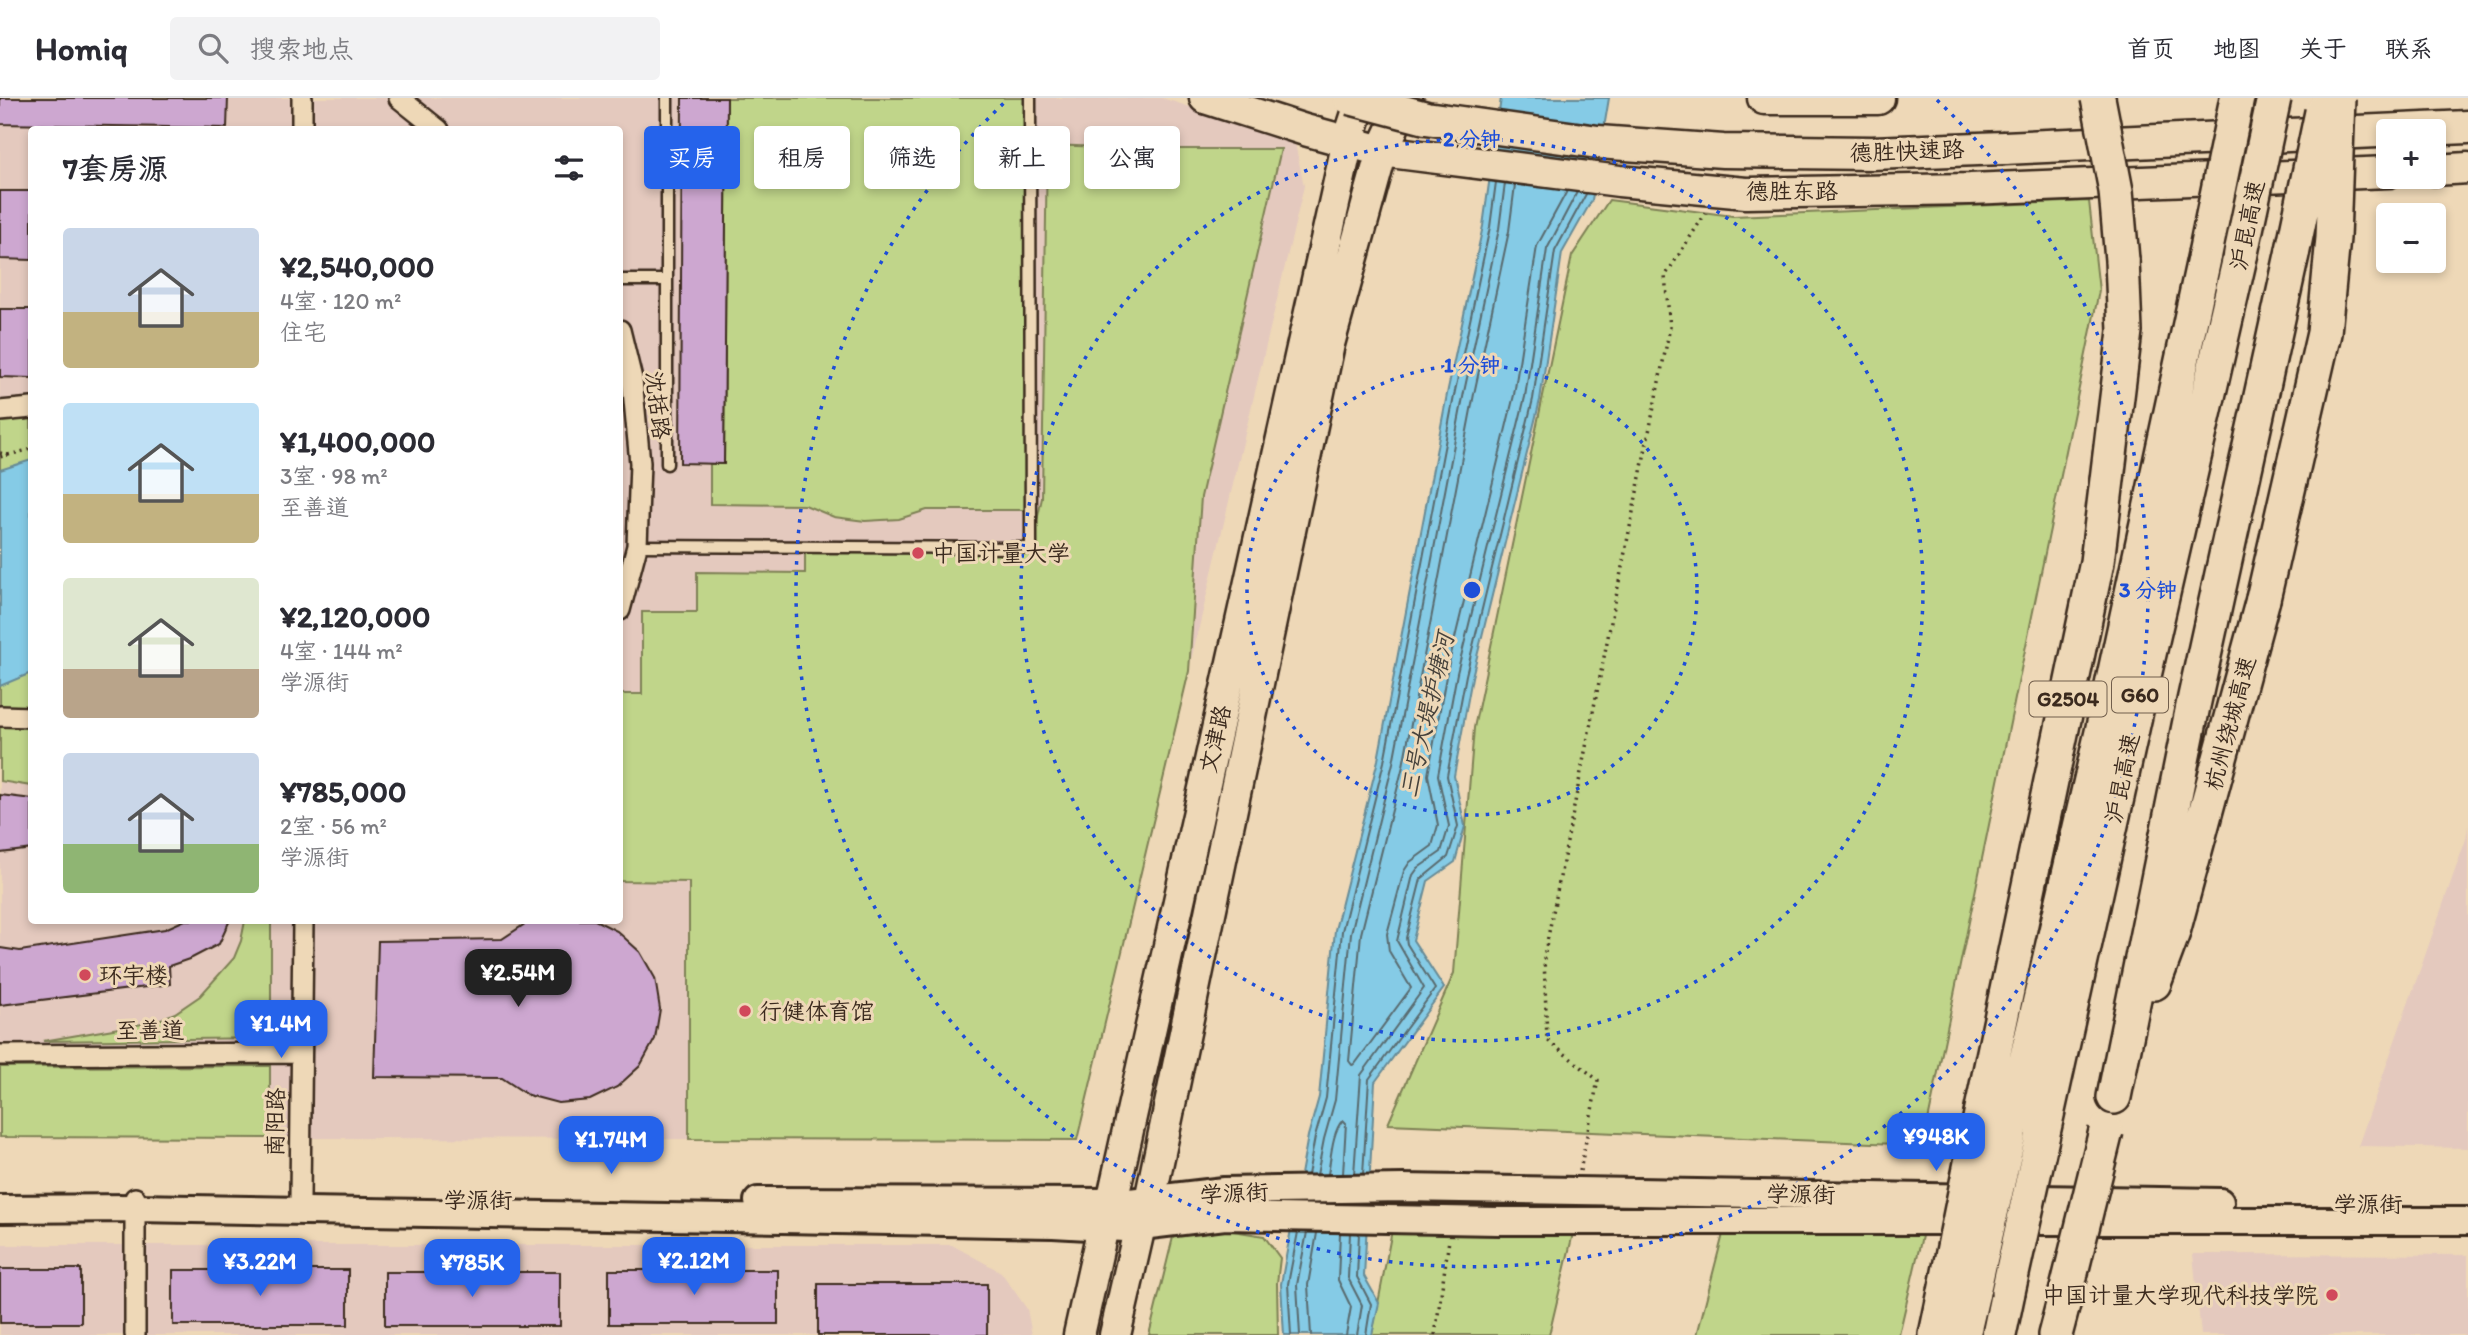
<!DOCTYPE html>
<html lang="zh">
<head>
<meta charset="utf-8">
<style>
	body { margin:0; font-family:Itim,"LXGW WenKai TC",sans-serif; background:#f2f2f3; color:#2b2b33; height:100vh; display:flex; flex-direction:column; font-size:26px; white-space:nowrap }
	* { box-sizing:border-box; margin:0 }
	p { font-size:23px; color:#7c7c81 }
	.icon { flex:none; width:38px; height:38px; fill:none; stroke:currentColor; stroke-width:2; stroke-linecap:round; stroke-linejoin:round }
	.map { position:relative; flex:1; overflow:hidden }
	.drawer { position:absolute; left:28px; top:28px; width:595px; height:798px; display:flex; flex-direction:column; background:#fff; border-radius:7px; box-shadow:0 4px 10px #0003 }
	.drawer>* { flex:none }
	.top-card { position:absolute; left:644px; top:28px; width:665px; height:63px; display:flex; gap:14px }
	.controls { position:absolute; left:2376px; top:21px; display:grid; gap:14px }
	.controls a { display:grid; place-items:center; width:70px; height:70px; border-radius:7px; background:#fff; box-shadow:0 4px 10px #0003; font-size:35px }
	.price { position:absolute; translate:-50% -60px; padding:0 16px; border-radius:14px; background:#2563eb; color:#fff; font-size:23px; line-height:46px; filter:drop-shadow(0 2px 4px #0008) }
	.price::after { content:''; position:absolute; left:50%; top:42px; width:21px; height:16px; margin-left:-10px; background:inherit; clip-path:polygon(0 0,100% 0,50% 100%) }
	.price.current { background:#222; color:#fff }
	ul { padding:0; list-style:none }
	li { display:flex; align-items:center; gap:21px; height:175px; padding:0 35px }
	li span { display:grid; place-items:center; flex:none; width:196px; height:140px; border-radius:7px; color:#555 }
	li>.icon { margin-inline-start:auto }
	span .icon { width:84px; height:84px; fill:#fffc; stroke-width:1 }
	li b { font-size:30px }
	h2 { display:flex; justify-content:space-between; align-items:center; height:84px; padding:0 35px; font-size:30px }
	.pill { padding:0 24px; border-radius:7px; background:#fff; box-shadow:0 4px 10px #0003; font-size:24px; line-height:63px }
	.pill.current { background:#2563eb; color:#fff }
	header { display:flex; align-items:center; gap:42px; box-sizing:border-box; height:98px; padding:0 35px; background:#fff; border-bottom:2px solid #e1e1e2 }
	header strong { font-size:33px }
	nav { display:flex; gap:38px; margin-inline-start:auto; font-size:24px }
	.search { width:490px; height:63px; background:#f2f2f3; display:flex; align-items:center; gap:18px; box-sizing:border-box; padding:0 24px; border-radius:7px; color:#7c7c81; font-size:26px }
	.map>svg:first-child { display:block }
</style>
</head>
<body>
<header>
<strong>Homiq</strong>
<div class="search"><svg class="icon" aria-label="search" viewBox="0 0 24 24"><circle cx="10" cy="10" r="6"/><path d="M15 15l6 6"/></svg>搜索地点</div>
<nav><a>首页</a><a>地图</a><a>关于</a><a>联系</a></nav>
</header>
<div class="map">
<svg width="2468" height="1237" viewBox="0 0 2468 1237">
	<rect width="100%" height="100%" fill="#eed8b7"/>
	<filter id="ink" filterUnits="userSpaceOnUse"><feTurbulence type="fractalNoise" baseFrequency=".0143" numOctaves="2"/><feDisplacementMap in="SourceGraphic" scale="14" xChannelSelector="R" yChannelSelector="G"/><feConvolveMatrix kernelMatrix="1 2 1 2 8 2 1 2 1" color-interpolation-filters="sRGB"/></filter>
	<g filter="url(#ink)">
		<path fill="#e4c9be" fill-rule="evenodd" d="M0 0H1162L1265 33 1295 45 1304 88 1077 1042 0 1039ZM32 32H620V822H32Z
			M2468 728V1050L2358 1048 2466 741Z
			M0 1147H952L1001 1174 1027 1211 1032 1237H0Z
			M2193 1156 2468 1157V1237H2201Z"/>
		<path fill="#c0d58a" stroke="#7e8054" stroke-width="2" d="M727 0H1031L1030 412H927L899 421 865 423 834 419 805 407 710 406V366H724Z
			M1047 47 1163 51H1281L1201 399 1189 573 1077 1042 689 1041V784L620 783V596H642V514H697V474L805 475V449L1031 450 1042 400Z
			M1609 102 1733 118 2089 103 2099 193 1923 1047 1388 1026 1454 875 1474 630 1572 158Z
			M31 310V688L0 683V313Z
			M245 823H271V940L43 943 154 924 175 915 200 898 234 860 241 843Z
			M270 968V1040L0 1039V969Z
			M1929 1108 1899 1237H1697L1730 1109Z
			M1579 1110 1549 1237H1372L1396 1111Z
			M1175 1131H1221L1264 1138 1280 1160 1277 1185 1278 1237H1149Z"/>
		<path fill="#85cbe6" stroke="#678b96" stroke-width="2" d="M1501 0H1609L1592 102 1562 155 1540 302 1472 579 1454 678 1465 728 1455 764 1428 783 1413 842 1444 890 1375 984 1364 1178 1379 1205 1372 1237H1284L1281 1186 1308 1038 1319 999 1335 832 1378 662 1448 291 1483 128Z
			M31 362V575L0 588V372Z"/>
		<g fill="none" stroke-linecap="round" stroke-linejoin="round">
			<path stroke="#596a6e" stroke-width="2" d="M1515 87 1509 133 1474 296 1403 668 1361 836 1349 963 1352 967 1355 966 1411 890 1389 853 1387 836 1404 773 1410 764 1432 748 1438 727 1428 677 1447 573 1514 297 1537 148 1567 93
				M1328 1076C1331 1060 1332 1033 1343 1022L1346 1025 1343 1076
				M1354 1076 1361 977 1424 890 1397 843 1413 777 1418 770 1441 754 1449 728 1438 677 1457 575 1525 299 1547 151 1577 94
				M1363 1076 1369 981 1435 891 1407 846 1406 840 1421 781 1448 759 1458 728 1447 678 1466 577 1533 301 1555 153 1586 96
				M1308 1077 1315 1039 1326 1000 1342 833 1384 664 1455 293 1490 129 1496 84
				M1317 1077 1324 1041 1335 1002 1351 835 1393 665 1464 294 1499 131 1505 85
				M1340 1135 1338 1182 1351 1209 1346 1237
				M1350 1135 1348 1180 1362 1207 1357 1237
				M1359 1135 1357 1179 1371 1206 1366 1237
				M1291 1237 1288 1186 1298 1134
				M1300 1237 1297 1187 1307 1134
				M1311 1237 1308 1187 1317 1135"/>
		</g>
		<path fill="#cda7d0" stroke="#3b2a1e" stroke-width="2" d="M0 0H228L227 30 0 26Z
			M682 0H727L724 366 680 365Z
			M0 93H32V162L0 161Z
			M0 211H32V280L0 279Z
			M0 697 32 701V751L0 755Z
			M185 822H230L219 846 192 860 169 868 170 886 0 907V850L20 853 165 831Z
			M535 822H595L617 833 640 854 655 880 660 911 655 941 640 968 617 989 590 1002 558 1005 528 997 502 980 374 979 378 843 502 841 528 824Z
			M0 1171H81V1225H0Z
			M173 1172H348V1227H173Z
			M609 1172H778V1226H609Z
			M385 1174H560V1228H385Z
			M818 1186H987V1237H818Z"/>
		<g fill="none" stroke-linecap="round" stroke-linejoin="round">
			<g stroke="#3b2a1e" stroke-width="15">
				<path id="service" d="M667 0V366
					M620 182H666
					M637 448 1031 450 1030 0"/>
			</g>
			<g stroke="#3b2a1e" stroke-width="24">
				<path id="minor" d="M399 0 439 32
					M302 32V0
					M620 232 632 281 640 365 637 448 620 512
					M0 313 32 310
					M0 618 32 619
					M0 957 301 955
					M135 1100V1237
					M300 1101 303 822"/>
			</g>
			<g stroke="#3b2a1e" stroke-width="32">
				<path id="secondary" d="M758 1103 1130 1104 1224 1093 1403 1090 2220 1104
					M0 1111 135 1110 782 1121 1053 1126 1124 1130 1225 1118 1498 1123H2468"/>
			</g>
			<g stroke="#3b2a1e" stroke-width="35">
				<path id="primary" d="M1205 0 1305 32 1382 53 1619 83 1746 95 1970 91 2389 74
					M2434 72 2468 70
					M1079 1237 1103 1129 1112 1104 1348 43 1362 0
					M1115 1237 1140 1128 1150 1102 1329 246 1382 53 1407 0"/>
			</g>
			<g stroke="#3b2a1e" stroke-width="37">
				<path id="trunk" d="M1764 0H1878
					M2004 50 2468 29"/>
			</g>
			<g stroke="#3b2a1e" stroke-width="38">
				<path id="motorway" d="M2154 885 2173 834 2263 501
					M2114 999 2193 608 2293 152
					M1977 1035 2097 464 2125 233 2122 162
					M2009 1036 2102 634 2205 156
					M2042 1040 2138 604 2241 155
					M1936 1237 1945 1194
					M1963 1237 1973 1194
					M1999 1237 2008 1194
					M2055 1237 2066 1195"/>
			</g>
			<path stroke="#3b2a1e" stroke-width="3.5" stroke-dasharray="2 5" stroke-linecap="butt" d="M0 355 8 357 0 359
				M8 357 32 351
				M1580 1073 1598 982 1547 942 1544 859 1670 229 1665 178 1707 113
				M1435 1237 1449 1142"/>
			<use href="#service" stroke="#eed8b7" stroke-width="10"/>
			<use href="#minor" stroke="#eed8b7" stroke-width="19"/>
			<use href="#secondary" stroke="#eed8b7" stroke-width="26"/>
			<use href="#primary" stroke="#eed8b7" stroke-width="30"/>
			<use href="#trunk" stroke="#eed8b7" stroke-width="32"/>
			<use href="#motorway" stroke="#eed8b7" stroke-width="33"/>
			<g stroke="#3b2a1e" stroke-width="37" stroke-linecap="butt">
				<path id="trunk-bridge" d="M1350 0 1426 20 1598 44 1723 53 1872 55 2004 50"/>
			</g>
			<g stroke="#3b2a1e" stroke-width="38" stroke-linecap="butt">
				<path id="motorway-bridge" d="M2098 0 2116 93 2122 162
					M2293 152 2322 14
					M2241 155 2274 0
					M2205 156 2237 0
					M2263 501 2324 235 2333 140 2338 0
					M1945 1194 1977 1035
					M1973 1194 2009 1036
					M2008 1194 2042 1040
					M2066 1195 2106 1033"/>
			</g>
			<use href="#trunk-bridge" stroke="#eed8b7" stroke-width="32"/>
			<use href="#motorway-bridge" stroke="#eed8b7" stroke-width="33"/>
		</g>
	</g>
	<g fill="none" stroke="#1d4ed8" stroke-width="3.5" stroke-dasharray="3.5 7">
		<circle cx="1472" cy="492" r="225"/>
		<circle cx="1472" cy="492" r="451"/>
		<path d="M1937 2A676 676 0 1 1 1007 2"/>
	</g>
	<g fill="#d1495b" stroke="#eed8b7" stroke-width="2.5">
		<circle cx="918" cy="455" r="7"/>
		<circle cx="85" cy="877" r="7"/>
		<circle cx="745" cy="913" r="7"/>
		<circle cx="2332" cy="1197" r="7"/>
	</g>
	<g text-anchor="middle" stroke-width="6" stroke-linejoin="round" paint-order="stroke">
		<g fill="#eed8b7" stroke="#715e4c" stroke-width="2">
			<rect x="2112" y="579.5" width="56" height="35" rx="5"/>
			<rect x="2029.5" y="583.5" width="77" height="35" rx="5"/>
		</g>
		<g font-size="21" font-weight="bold" fill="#3b2a1e">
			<text x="2140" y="604">G60</text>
			<text x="2068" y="608">G2504</text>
		</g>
		<g font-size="23" fill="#3b2a1e" stroke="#eed8b7">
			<text transform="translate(1907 53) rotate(-2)" y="8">德胜快速路</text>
			<text x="1792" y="101">德胜东路</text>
			<text transform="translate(2247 127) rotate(-78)" y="8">沪昆高速</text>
			<text transform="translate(658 307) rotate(83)" y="8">沈括路</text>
			<text transform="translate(2230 625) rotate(-75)" y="8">杭州绕城高速</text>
			<text transform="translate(1215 641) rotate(-77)" y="8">文津路</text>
			<text transform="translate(2122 680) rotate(-78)" y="8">沪昆高速</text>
			<text x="150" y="940">至善道</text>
			<text transform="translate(275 1024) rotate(-89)" y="8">南阳路</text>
			<text transform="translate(1234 1095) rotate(-3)" y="8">学源街</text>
			<text transform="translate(1801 1096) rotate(1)" y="8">学源街</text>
			<text x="478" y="1110">学源街</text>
			<text x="2368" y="1114">学源街</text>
		</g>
		<g font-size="23" fill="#3b2a1e" stroke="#eed8b7" text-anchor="start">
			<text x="932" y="463">中国计量大学</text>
			<text x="99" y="885">环宇楼</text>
			<text x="759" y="921">行健体育馆</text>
			<text x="2318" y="1205" text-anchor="end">中国计量大学现代科技学院</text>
		</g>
		<g font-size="24" font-style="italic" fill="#46423c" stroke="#eed8b7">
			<text transform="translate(1427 617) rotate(-77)" y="8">三号大堤护塘河</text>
		</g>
	</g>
	<circle cx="1472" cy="492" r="10" fill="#1d4ed8" stroke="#eed8b7" stroke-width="3.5"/>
	<g font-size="21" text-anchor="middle" font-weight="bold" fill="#1d4ed8" stroke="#eed8b7" stroke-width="6" stroke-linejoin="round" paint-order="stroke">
		<text x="1472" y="48">2 分钟</text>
		<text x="1472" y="274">1 分钟</text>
		<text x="2148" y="499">3 分钟</text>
	</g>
</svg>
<div class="controls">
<a>+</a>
<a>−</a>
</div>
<b class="price current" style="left:518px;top:911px">¥2.54M</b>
<b class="price" style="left:281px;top:962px">¥1.4M</b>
<b class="price" style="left:1936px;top:1075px">¥948K</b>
<b class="price" style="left:611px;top:1078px">¥1.74M</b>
<b class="price" style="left:694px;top:1199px">¥2.12M</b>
<b class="price" style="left:260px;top:1200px">¥3.22M</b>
<b class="price" style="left:472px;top:1201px">¥785K</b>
<div class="top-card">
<a class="pill current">买房</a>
<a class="pill">租房</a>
<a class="pill">筛选</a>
<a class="pill">新上</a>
<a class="pill">公寓</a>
</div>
<section class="drawer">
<h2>7套房源<svg class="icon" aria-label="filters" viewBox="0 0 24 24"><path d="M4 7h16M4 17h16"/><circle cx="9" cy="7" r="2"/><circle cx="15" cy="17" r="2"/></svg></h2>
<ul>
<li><span style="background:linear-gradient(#c9d6e8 60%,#c2b280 0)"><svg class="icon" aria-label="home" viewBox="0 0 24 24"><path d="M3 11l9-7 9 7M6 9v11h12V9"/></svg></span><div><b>¥2,540,000</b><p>4室 · 120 m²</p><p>住宅</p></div></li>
<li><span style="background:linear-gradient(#bfe0f5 65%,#c2b280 0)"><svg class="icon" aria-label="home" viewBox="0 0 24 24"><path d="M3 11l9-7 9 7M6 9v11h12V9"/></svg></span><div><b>¥1,400,000</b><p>3室 · 98 m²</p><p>至善道</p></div></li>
<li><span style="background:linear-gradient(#dfe7d0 65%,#b9a48a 0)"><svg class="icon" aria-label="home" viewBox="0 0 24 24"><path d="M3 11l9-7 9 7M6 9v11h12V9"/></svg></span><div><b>¥2,120,000</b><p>4室 · 144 m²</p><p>学源街</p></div></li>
<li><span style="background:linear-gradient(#c9d6e8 65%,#8fb573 0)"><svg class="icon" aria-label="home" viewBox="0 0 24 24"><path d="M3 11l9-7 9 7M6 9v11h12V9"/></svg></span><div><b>¥785,000</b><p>2室 · 56 m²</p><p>学源街</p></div></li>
</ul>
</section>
</div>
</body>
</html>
